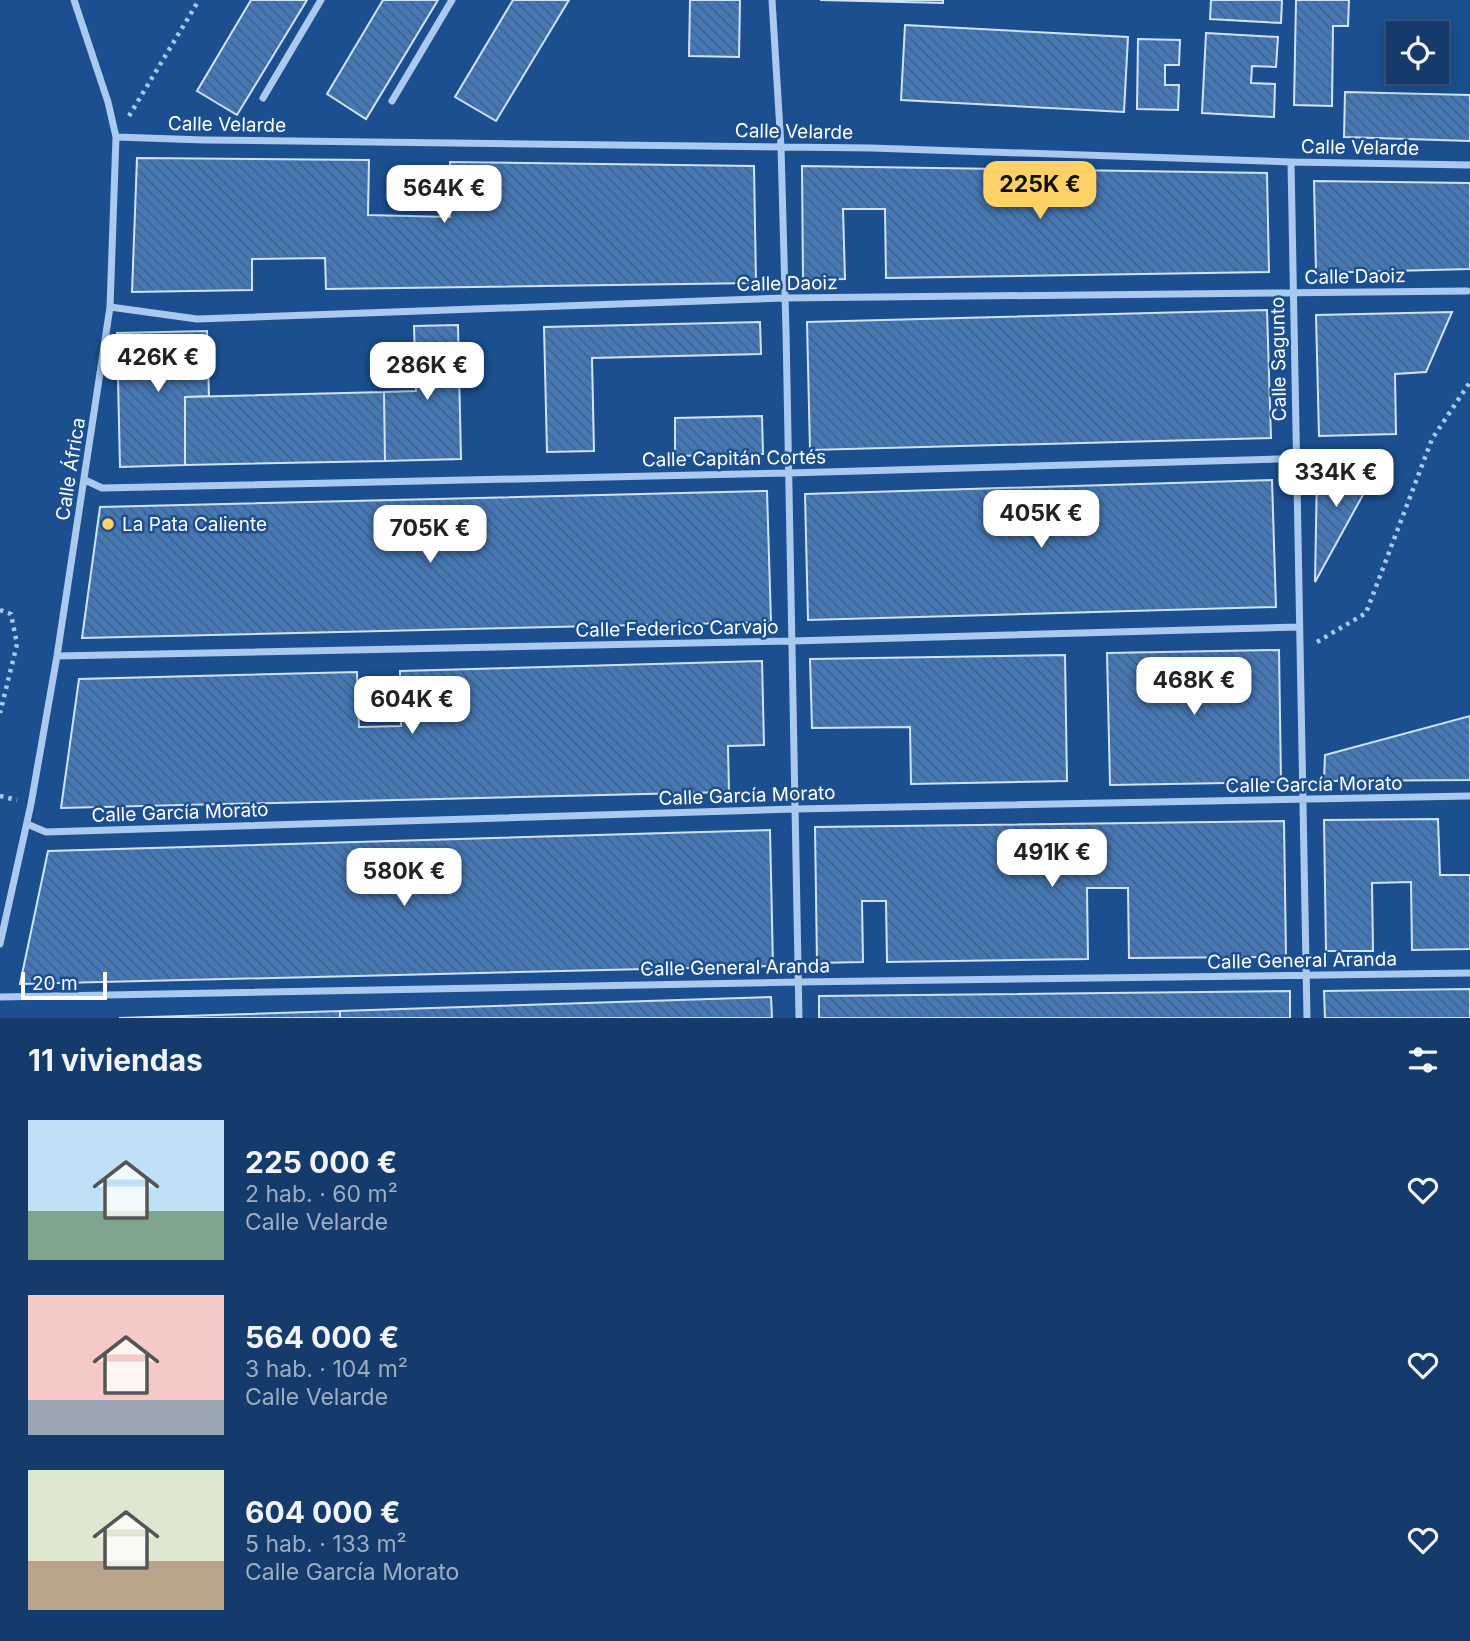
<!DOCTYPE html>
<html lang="es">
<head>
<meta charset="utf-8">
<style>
	body { margin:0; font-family:Inter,sans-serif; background:#1d4271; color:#f1f3f6; height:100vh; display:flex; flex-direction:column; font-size:26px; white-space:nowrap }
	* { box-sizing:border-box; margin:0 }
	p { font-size:23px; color:#9dadc1 }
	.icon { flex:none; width:38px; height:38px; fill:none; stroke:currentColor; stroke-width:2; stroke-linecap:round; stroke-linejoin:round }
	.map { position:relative; height:1018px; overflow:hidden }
	.side { display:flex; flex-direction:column; background:#143b6b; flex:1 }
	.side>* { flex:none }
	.buttons { position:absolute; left:1386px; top:21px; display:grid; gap:14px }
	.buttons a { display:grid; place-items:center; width:63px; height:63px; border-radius:0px; background:#143b6b; box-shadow:0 4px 18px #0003,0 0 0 2px #33557e; font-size:35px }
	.scale { position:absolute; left:21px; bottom:18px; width:86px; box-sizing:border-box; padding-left:7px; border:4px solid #fff; border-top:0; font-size:19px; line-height:24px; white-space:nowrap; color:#fff; -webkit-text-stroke:5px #1b4f8f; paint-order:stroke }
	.price { position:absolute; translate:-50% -60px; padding:0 16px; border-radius:14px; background:#fff; color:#222; font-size:23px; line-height:46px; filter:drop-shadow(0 2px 4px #0008) }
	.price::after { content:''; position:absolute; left:50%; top:42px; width:21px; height:16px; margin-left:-10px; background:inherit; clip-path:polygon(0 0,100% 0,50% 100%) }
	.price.selected { background:#ffd166; color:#111 }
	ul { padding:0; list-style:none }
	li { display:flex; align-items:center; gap:21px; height:175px; padding:0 28px }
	li span { display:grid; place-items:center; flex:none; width:196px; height:140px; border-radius:0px; color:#555 }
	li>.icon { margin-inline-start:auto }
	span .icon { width:84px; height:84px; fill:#fffc; stroke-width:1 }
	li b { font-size:30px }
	h2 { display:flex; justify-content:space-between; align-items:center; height:84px; padding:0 28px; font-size:30px }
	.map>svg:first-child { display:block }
</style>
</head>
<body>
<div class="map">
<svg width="1470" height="1018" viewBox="0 0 1470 1018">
	<defs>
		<pattern id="building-back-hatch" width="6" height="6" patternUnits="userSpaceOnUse" patternTransform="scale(1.75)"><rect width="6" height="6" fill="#4478b7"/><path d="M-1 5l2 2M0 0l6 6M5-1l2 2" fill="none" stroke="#486282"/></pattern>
	</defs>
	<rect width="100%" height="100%" fill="#1b4f8f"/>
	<path fill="url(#building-back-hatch)" stroke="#cfe3fa" stroke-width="2" d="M251 0H307L237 115 197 91Z
		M383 0H438L366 119 327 94Z
		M513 0H569L496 121 455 97Z
		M690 0H740L739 57 689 56Z
		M820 0H943V3Z
		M1211 0H1282L1281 23 1210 19Z
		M1296 0H1349L1348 26H1333L1332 106 1294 105Z
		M905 25 1128 37 1124 112 901 100Z
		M1206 33 1278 37 1276 67 1252 66 1251 83 1275 84 1274 117 1202 113Z
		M1138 39 1180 40 1179 65H1165V85H1179L1178 110 1137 109Z
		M1345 92 1470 95V141L1344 137Z
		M137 158 369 160 368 215 450 217V162L754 166 756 283 326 289 325 258 252 259V290L132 292Z
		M802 166 1267 173 1269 272 886 278 885 209H843L845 279 803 280Z
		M1314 181 1470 183V269L1316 273Z
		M1267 310 1271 438 810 450 807 322Z
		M1452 312 1426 372 1395 374 1396 434 1319 436 1316 315Z
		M760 322 761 354 592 358 594 451 547 452 544 327Z
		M458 325 461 459 385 461 384 392 416 391 414 326Z
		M207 331 209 396 185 397V465L120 467 117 333Z
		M384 392 385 461 185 465V397Z
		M762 416 763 454 675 456V418Z
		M1317 472 1375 473 1315 582Z
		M1272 480 1276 607 808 620 805 494Z
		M767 491 771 622 82 638 100 507Z
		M1279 650 1281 782 1110 785 1107 653Z
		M1065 655 1067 781 911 784 910 727 812 728 810 659Z
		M762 661 764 745 728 746 729 792 61 808 79 679 357 672 359 727 401 726 400 671Z
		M1470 716V780L1324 781 1325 755Z
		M1438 819 1440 875H1470V949L1412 950 1411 882 1372 883 1373 951H1326L1324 820Z
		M1284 821 1286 957 1129 958 1128 888H1087L1088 959 887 962 886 901H862L863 962 817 963 815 827Z
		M770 830 773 966 20 984 48 851Z
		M1470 989V1018H1325L1324 991Z
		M1290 991V1018H819V996Z
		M771 997 772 1018H340V1011Z
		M340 1011V1018H119Z"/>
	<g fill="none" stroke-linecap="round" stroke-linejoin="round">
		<path stroke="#a9c9ee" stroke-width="4.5" stroke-dasharray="3.5 5" stroke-linecap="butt" d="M129 116 199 0
			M0 610 11 614 17 644 0 713
			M1317 642 1366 613 1432 439 1470 382
			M0 796 17 800"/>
		<path stroke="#a9c9ee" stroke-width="7" d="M772 0 781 147 786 331 799 1018
			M263 98 321 0
			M392 101 452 0
			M116 137 204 140 871 148 1291 162 1470 165
			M1291 162 1307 1018
			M110 307 197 319 785 298 1467 291
			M85 480 102 488 789 473 1385 456
			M57 656 792 641 1298 627
			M27 824 46 832 795 809 1470 796
			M0 944 31 804 57 656 110 307 116 137 108 102 74 0
			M0 997 799 982 1470 973"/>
	</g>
	<circle fill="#ffd166" stroke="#1b4f8f" stroke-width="2.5" cx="108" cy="524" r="7"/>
	<g text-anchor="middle" stroke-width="5" stroke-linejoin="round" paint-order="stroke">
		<g font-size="19" fill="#fff" stroke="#1b4f8f">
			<text transform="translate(227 124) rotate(1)" y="7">Calle Velarde</text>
			<text transform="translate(794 131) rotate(1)" y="7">Calle Velarde</text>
			<text transform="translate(1360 147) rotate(1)" y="7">Calle Velarde</text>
			<text transform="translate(1355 276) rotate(-1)" y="7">Calle Daoiz</text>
			<text transform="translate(787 283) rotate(-1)" y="7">Calle Daoiz</text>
			<text transform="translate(1278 359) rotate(-91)" y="7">Calle Sagunto</text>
			<text transform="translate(734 458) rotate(-1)" y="7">Calle Capitán Cortés</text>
			<text transform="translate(70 469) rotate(-81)" y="7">Calle África</text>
			<text transform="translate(677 628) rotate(-1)" y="7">Calle Federico Carvajo</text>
			<text transform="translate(1314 784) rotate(-1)" y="7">Calle García Morato</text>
			<text transform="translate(747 795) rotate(-2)" y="7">Calle García Morato</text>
			<text transform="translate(180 812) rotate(-2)" y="7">Calle García Morato</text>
			<text transform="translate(1302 960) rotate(-1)" y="7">Calle General Aranda</text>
			<text transform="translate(735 967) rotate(-1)" y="7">Calle General Aranda</text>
		</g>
		<g font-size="19" fill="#fff" stroke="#1b4f8f" text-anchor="start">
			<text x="122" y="531">La Pata Caliente</text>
		</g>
	</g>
</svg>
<div class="buttons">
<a><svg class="icon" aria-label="locate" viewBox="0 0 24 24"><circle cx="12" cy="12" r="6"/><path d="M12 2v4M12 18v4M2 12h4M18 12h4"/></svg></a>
</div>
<div class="scale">20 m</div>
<b class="price selected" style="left:1040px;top:221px">225K €</b>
<b class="price" style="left:444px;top:225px">564K €</b>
<b class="price" style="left:158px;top:394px">426K €</b>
<b class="price" style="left:427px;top:402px">286K €</b>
<b class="price" style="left:1336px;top:509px">334K €</b>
<b class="price" style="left:1041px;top:550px">405K €</b>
<b class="price" style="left:430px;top:565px">705K €</b>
<b class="price" style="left:1194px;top:717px">468K €</b>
<b class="price" style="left:412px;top:736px">604K €</b>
<b class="price" style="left:1052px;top:889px">491K €</b>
<b class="price" style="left:404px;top:908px">580K €</b>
</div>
<section class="side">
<h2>11 viviendas<svg class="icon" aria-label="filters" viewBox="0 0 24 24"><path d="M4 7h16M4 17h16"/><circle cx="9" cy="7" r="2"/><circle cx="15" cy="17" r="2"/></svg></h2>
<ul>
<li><span style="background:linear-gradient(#bfe0f5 65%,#7fa58c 0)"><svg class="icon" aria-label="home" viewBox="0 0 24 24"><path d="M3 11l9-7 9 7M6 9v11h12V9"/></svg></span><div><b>225 000 €</b><p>2 hab. · 60 m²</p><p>Calle Velarde</p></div><svg class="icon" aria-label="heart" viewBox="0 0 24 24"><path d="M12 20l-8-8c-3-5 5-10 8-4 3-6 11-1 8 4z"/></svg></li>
<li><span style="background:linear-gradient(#f6c9c9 75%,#9aa5b1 0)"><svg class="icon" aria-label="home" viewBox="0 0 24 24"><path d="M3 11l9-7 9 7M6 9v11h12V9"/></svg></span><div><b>564 000 €</b><p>3 hab. · 104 m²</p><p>Calle Velarde</p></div><svg class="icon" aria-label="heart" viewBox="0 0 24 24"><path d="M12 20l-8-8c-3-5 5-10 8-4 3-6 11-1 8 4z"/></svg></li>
<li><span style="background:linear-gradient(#dfe7d0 65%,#b9a48a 0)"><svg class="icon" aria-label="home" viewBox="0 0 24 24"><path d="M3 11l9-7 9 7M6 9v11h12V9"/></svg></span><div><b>604 000 €</b><p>5 hab. · 133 m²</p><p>Calle García Morato</p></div><svg class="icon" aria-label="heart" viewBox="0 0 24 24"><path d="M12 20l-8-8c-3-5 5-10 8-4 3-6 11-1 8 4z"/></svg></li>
</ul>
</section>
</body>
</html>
